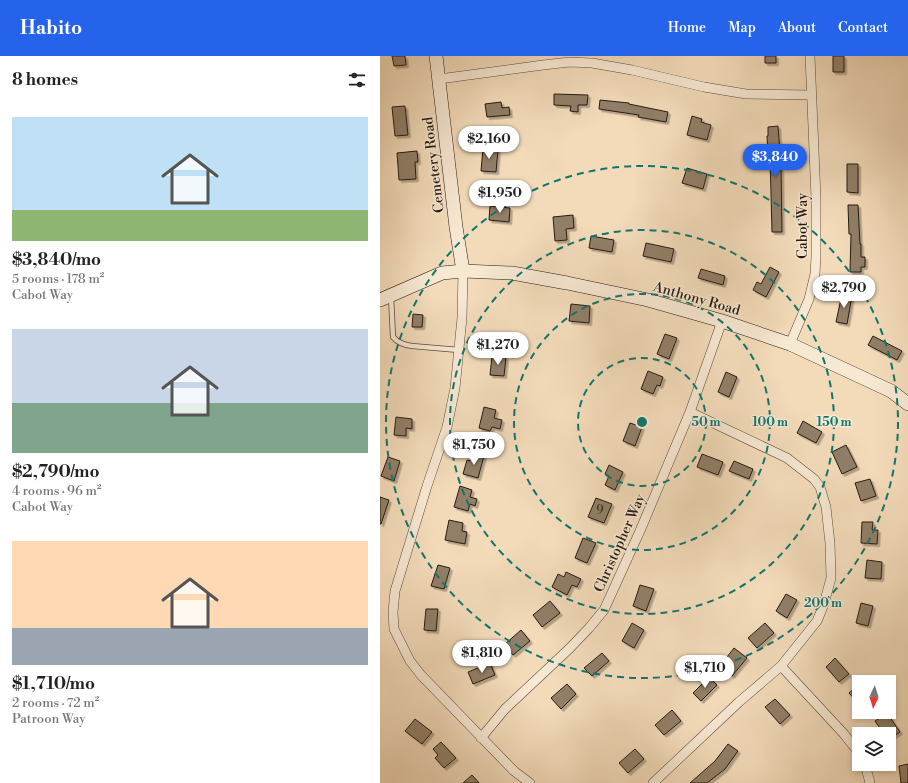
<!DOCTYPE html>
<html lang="en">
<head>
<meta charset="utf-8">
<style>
	body { margin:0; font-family:"Libre Bodoni",serif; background:#f6f6f6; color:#222; height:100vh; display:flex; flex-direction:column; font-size:15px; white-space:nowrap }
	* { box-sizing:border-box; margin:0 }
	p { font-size:13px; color:#767676 }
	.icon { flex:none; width:22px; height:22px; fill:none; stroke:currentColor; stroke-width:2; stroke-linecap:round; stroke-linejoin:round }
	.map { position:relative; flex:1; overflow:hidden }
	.drawer { display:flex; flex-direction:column; background:#fff; width:380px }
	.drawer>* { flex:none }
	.needle { width:26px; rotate:184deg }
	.controls { position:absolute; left:472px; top:619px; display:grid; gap:8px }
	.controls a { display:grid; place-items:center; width:44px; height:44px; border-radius:0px; background:#fff; box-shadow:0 2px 6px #0003; font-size:20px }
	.price { position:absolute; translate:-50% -34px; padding:0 9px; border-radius:14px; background:#fff; color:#222; font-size:13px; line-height:26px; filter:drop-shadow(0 1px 2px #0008) }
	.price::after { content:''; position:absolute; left:50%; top:24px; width:12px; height:9px; margin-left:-6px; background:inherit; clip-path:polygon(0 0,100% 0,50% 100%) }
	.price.selected { background:#2563eb; color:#fff }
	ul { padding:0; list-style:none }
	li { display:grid; align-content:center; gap:8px; height:212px; padding:0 12px }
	li span { display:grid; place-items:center; height:124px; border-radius:0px; color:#555 }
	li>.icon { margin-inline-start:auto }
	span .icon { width:72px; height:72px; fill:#fffc; stroke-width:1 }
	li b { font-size:17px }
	h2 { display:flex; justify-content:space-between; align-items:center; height:48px; padding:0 12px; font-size:17px }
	header { display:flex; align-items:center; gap:24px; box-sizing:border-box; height:56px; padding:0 20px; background:#2563eb; color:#fff }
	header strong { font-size:19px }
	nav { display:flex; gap:22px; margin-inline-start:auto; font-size:14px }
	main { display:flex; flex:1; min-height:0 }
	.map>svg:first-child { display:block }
</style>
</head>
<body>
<header>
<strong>Habito</strong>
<nav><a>Home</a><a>Map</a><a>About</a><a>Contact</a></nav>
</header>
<main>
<section class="drawer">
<h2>8 homes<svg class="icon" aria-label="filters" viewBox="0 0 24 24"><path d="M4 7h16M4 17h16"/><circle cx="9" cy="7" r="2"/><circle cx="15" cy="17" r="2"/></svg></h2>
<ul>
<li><span style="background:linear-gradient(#bfe0f5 75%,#8fb573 0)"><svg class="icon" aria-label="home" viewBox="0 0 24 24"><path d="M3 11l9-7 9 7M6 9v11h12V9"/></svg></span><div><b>$3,840/mo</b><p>5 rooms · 178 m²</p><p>Cabot Way</p></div></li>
<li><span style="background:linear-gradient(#c9d6e8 60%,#7fa58c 0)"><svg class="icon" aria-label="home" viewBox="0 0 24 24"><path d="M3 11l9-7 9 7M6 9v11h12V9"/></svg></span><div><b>$2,790/mo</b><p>4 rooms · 96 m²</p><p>Cabot Way</p></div></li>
<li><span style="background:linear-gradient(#ffd9b3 70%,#9aa5b1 0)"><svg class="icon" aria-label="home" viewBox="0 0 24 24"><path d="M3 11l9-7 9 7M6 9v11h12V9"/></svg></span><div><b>$1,710/mo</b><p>2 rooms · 72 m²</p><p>Patroon Way</p></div></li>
</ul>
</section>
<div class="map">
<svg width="528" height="727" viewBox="0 0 528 727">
	<defs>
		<filter id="shadow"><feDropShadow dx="2.5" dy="2.5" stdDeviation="0" flood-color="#0004"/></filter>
	</defs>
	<rect width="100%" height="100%" fill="#f3dbba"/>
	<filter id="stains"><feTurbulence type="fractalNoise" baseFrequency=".005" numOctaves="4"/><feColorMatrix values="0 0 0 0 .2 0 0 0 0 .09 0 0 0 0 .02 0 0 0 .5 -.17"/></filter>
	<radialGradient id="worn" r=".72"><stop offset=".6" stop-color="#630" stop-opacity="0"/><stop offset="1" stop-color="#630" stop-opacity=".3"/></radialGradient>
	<path fill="#917f68" stroke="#261b10" filter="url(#shadow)" d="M12 0H25L26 9 14 10Z
		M385 0H396V7H385Z
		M453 0H464V16H453Z
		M174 38 208 39 207 49H198V56L190 55 191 50 174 49Z
		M220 44 249 47V48L288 56 286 66 258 61 259 59 219 53Z
		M121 46 122 52 129 51 130 59 107 61 105 48Z
		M25 50 28 79 15 80 12 51Z
		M312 60 322 63 321 66 331 69 327 84 307 79Z
		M398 70 401 110 402 176H392L390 100H388L387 80H388V71Z
		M103 92 118 94 116 116 101 115Z
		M37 95 38 106H35L36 123 19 124 17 97Z
		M467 108H478V137L467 136Z
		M307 112 327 118 323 133 302 127Z
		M468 149H478L480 188H481V201H485V211H481V216H470L471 178H469Z
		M110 150 130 152 129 166 109 164Z
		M193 159 194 172 186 173 187 184 175 185 173 161Z
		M211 180 234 184 232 196 209 192Z
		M266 187 294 193 291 206 263 200Z
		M390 211 399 216 386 241 373 234 377 226 381 228Z
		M321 213 345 220 343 229 318 222Z
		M462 238 472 240 467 268 456 266Z
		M191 248 210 250 209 267 189 265Z
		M33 258 43 259 42 271H32Z
		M285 278 297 282 289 303 277 298Z
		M493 280 522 295 517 304 488 289Z
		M112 300 126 301 124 320 110 319Z
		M268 315 283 321 280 330 277 329 273 338 261 333Z
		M346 316 357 321 349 341 338 336Z
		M104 351 116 354 114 362 122 364 120 373 112 371 110 375 99 372Z
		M16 361 32 363V373L26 372V380L14 379Z
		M423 365 442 376 436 387 417 377Z
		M250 367 262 371 255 390 243 385Z
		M466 389 477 411 462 418 452 396Z
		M92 397 104 400 98 422 83 418 87 404 90 405Z
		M322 398 343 406 338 419 317 411Z
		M8 401 20 405 14 425 1 420Z
		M354 405 373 413 369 423 349 415Z
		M229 409 243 416 235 434 225 429 229 420 225 418Z
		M490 423 496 440 481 445 475 427Z
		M80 430 92 434 90 441 97 443 95 450 90 448 88 455 74 451Z
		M0 441 9 444 1 468H0Z
		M216 442 232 448 224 467 208 461Z
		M69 464 83 467 82 475 87 476 85 488 65 484Z
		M482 466H493L492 474H498L497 488 481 487Z
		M203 482 216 487 207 507 195 502Z
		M487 504 502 506 501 523 485 522Z
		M58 509 70 512 64 533 51 530Z
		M186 516 201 523 197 531 192 529 187 539 172 531 178 518 184 521Z
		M260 529 274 533 266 555 253 550Z
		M406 538 417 544 407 562 396 555Z
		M170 545 180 557 162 571 153 559Z
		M481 547 493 550 488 570 476 567Z
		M46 553H58L56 575 44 574Z
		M252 567 264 574 254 592 242 585Z
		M385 567 394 577 377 592 368 582Z
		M141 574 150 585 133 599 124 589Z
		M354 592 367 602 352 620 340 610Z
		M222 597 229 605 212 620 204 612Z
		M455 602 469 618 459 626 446 611Z
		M110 607 115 619 93 628 88 616Z
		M329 621 337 629 321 645 313 637Z
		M187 628 196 638 181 653 171 642Z
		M479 628V648L469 637Z
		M395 643 410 659 400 668 385 651Z
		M292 654 301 665 284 679 275 669Z
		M507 657 520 676 509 683V678H504L495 665Z
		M35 663 52 676 42 688 25 675Z
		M61 686 76 702 64 712 55 702 58 699 53 693Z
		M348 688 358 695 345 713 327 727H310L335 705Z
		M255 693 264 703 248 717 239 707Z
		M528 708V727H521L519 710Z
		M92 719 99 727H83Z"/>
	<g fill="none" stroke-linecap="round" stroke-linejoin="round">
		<g stroke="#594b3a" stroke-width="6">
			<path id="lane" d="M11 240 13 281C18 287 24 289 32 290L79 294"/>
		</g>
		<g stroke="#594b3a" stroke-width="10">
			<path id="street" d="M59 23 163 9 190 6 212 7 252 14 324 31 366 38 431 39
				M83 215 82 262 75 332 67 371 47 430 15 535 13 556 14 573 30 605 41 619 134 715 150 727
				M410 288 429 243 435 218 436 201V142L430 0
				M401 610 464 678 479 697
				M101 682 125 653 190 592 209 572 224 554 260 475 310 356 342 265
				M485 708 490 727
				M273 727 359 646 401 610 437 565 444 548 451 522 450 487 446 451 440 431 434 423 407 402 310 356"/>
		</g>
		<g stroke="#261b10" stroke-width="14">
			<path id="secondary" d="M56 0 76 171 83 215
				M0 244 62 217 83 215 132 217 187 227 268 244 342 265 410 288 511 335 528 348"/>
		</g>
		<use href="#lane" stroke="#f7e8d2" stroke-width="4.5"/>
		<use href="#street" stroke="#f7e8d2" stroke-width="9"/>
		<use href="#secondary" stroke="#f7e8d2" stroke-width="13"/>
	</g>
	<g fill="none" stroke="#0f766e" stroke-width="2" stroke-dasharray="7 5">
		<circle cx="262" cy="366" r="64"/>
		<circle cx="262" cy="366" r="128"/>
		<circle cx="262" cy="366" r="192"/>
		<circle cx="262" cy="366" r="256"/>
	</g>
	<g text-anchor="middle" stroke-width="3" stroke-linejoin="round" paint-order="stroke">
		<g font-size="12" fill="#413426">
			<text x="220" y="458">9</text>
		</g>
		<g font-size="14" fill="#261b10" stroke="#f7e8d2">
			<text transform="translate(53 109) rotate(-97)" y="5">Cemetery Road</text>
			<text transform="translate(422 170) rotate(-90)" y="5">Cabot Way</text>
			<text transform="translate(317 242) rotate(16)" y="5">Anthony Road</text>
			<text transform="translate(239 487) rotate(-66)" y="5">Christopher Way</text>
		</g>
	</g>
	<circle cx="262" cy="366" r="6" fill="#0f766e" stroke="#f7e8d2" stroke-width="2"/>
	<g font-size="12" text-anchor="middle" font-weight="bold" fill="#0f766e" stroke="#f7e8d2" stroke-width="3" stroke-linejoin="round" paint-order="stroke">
		<text x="326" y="370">50 m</text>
		<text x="390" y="370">100 m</text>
		<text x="454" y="370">150 m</text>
		<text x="443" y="551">200 m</text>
	</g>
	<rect width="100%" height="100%" filter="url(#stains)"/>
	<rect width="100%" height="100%" fill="url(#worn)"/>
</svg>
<div class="controls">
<a><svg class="needle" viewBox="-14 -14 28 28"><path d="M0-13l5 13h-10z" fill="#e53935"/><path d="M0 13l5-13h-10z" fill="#767676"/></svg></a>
<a><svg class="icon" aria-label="layers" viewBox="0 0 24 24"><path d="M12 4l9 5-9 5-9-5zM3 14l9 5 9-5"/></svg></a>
</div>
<b class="price" style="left:109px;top:104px">$2,160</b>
<b class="price selected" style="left:395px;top:122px">$3,840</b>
<b class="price" style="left:120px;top:158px">$1,950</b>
<b class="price" style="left:464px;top:253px">$2,790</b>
<b class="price" style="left:118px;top:310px">$1,270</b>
<b class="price" style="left:94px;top:410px">$1,750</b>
<b class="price" style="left:102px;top:618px">$1,810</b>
<b class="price" style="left:325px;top:633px">$1,710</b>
</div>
</main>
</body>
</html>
